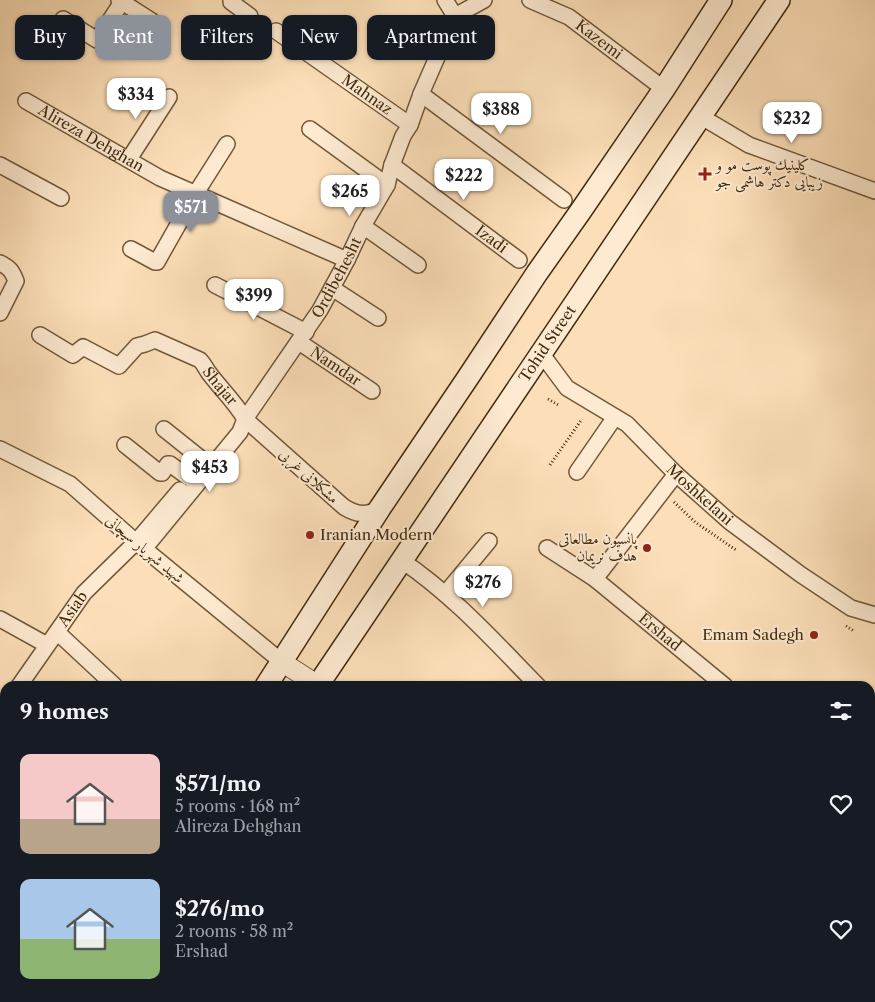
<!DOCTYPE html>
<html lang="en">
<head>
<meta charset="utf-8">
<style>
	body { margin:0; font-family:"Libre Caslon Text",Amiri,serif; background:#242831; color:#f1f3f6; height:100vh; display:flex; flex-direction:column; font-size:19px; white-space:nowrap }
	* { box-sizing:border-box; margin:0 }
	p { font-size:16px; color:#9ea1a6 }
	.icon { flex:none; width:28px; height:28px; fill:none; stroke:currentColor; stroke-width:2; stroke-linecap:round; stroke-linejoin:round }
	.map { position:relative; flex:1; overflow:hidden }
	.side { position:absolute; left:0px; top:681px; width:875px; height:321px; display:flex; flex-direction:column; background:#171b24; border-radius:15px 15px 0 0; box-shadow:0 1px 4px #0004 }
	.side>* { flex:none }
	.banner { position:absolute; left:15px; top:15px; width:500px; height:45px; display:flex; gap:10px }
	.price { position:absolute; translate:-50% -42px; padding:0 11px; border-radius:10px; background:#fff; color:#222; font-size:16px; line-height:32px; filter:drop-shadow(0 1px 2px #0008) }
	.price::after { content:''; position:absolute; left:50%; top:30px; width:15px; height:11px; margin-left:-8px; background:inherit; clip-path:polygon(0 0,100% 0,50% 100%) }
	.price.on { background:#8c9099; color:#fff }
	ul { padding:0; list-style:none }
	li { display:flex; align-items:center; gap:15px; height:125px; padding:0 20px }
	li span { display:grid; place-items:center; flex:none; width:140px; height:100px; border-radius:10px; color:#555 }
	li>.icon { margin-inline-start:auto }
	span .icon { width:60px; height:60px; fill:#fffc; stroke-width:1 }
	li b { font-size:21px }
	h2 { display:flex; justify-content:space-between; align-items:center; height:60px; padding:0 20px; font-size:21px }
	.pill { padding:0 18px; border-radius:10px; background:#171b24; box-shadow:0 1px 4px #0004; font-size:18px; line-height:45px }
	.pill.on { background:#8c9099; color:#fff }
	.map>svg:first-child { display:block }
</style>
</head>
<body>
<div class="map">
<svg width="875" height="1002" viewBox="0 0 875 1002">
	<rect width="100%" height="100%" fill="#fcdfb8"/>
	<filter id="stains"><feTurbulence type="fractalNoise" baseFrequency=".004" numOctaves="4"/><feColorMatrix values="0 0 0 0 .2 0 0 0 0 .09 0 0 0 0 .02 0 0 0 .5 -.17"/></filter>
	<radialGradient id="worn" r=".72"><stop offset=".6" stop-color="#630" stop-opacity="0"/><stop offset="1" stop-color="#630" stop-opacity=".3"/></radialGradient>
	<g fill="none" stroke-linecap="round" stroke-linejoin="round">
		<g stroke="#715839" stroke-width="18">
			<g id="minor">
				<path d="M119 0 152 21"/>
				<path d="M231 0V2L250 16"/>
				<path d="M445 0 455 16"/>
				<path id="s1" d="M530 0 569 17 664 89"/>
				<path d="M455 16 484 0"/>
				<path d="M63 19 97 40 122 2"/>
				<path id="s2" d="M276 31 410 125"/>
				<path d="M421 94 564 200"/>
				<path id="s3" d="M26 101 160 178 347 260"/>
				<path d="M700 116 749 145 875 191"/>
				<path d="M310 129 387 185"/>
				<path d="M129 159 169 97"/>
				<path d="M0 165 61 198"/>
				<path id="s4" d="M392 165 519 260"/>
				<path d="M363 226 418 265"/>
				<path d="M131 249 155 262H157L196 193 227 144"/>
				<path d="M0 263C10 268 12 271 16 281L0 313"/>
				<path d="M215 285 306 332"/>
				<path d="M332 288 378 318"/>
				<path id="s5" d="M40 335 73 355 83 347 119 366 137 346 145 344 155 340 200 360C204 364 206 369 209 373 221 389 235 402 245 419L344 507C357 515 366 516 380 508"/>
				<path id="s6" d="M299 342 372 391"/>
				<path id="s7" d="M541 353 567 388 627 424 676 474 730 522 800 574 851 608 875 615"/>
				<path d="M164 429 204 461"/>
				<path d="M125 445 160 473H162L168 464H170L189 478"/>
				<path d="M0 449 70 484 136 542 282 662"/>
				<path d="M577 472 615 417"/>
				<path id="s8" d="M547 548 595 579 725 686"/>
				<path id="s9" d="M144 549 240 432 245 419 320 310 347 260 363 226 387 185 392 165 403 136 410 125 421 94 455 16"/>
				<path d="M401 560C453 595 495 642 538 686"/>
				<path d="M595 579 676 474"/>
				<path d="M445 594 489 541"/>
				<path d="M0 619 47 645"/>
				<path d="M57 632 115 686"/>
				<path id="s10" d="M19 686 84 593 136 542 180 490"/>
				<path d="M0 710 5 707"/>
				<path d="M870 762H875"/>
				<path d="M0 794 5 798"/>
				<path d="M0 854 5 848"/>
				<path d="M870 953 875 944"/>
				<path d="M0 964 5 967"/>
				<path d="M448 1002 450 998"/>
				<path d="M572 1002 575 998"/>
				<path d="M845 1002 847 998"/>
			</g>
		</g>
		<g stroke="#715839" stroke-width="21">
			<path id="tertiary" d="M282 662 319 686
				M870 966 875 967"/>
		</g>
		<g stroke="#432b0f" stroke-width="24">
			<g id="secondary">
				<path d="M266 686 380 508 469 376 537 273 580 212 664 89 721 0"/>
				<path id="s11" d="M315 686 320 682 779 0"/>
				<path d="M52 1002 55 998"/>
				<path d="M99 1002 102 998"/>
			</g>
		</g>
		<path stroke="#432b0f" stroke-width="3" stroke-dasharray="1 2.5" stroke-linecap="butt" d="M548 399 560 406
			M550 465 582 419
			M674 502 695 522 736 550
			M846 626 854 631"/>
		<use href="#minor" stroke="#fdead1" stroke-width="15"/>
		<use href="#tertiary" stroke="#fdead1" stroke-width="19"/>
		<use href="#secondary" stroke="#fdead1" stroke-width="21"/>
	</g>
	<g fill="#8f2418" stroke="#fdead1" stroke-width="2">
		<path d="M702.5 166.5h5v5h5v5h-5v5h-5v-5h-5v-5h5z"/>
		<circle cx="310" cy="535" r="5"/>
		<circle cx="647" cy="548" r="5"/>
		<circle cx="814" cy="635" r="5"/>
	</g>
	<g text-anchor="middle" stroke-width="4" stroke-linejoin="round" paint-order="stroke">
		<g font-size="15" fill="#432b0f" stroke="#fdead1">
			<text dy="5" stroke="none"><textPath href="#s1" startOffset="80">Kazemi</textPath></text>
			<text dy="5" stroke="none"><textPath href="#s2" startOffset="111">Mahnaz</textPath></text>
			<text dy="5" stroke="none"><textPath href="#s3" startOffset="75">Alireza Dehghan</textPath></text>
			<text dy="5" stroke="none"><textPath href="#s4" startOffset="124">Izadi</textPath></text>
			<text dy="5" stroke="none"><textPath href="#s9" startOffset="334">Ordibehesht</textPath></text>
			<text dy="5" stroke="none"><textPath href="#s11" startOffset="414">Tohid Street</textPath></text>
			<text dy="5" stroke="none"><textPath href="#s6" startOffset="44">Namdar</textPath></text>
			<text dy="5" stroke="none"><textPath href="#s5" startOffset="220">Shajar</textPath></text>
			<text transform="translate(309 476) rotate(42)" y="5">مشکلانی غربی</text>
			<text dy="5" stroke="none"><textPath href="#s7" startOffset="215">Moshkelani</textPath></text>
			<text transform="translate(145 549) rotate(40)" y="5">شهید شهریار سیچانی</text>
			<text dy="5" stroke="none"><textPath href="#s10" startOffset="94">Asiab</textPath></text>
			<text dy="5" stroke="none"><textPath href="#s8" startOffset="141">Ershad</textPath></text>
		</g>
		<g font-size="15" fill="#432b0f" stroke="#fdead1" text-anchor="start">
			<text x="716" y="170">كلينيك پوست مو و<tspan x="716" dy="17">زيبايى دکتر هاشمی جو</tspan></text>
			<text x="320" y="540">Iranian Modern</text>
			<text x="637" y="544" text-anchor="end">پانسیون مطالعاتی<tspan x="637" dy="17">هدف نریمان</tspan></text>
			<text x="804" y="640" text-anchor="end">Emam Sadegh</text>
		</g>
	</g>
	<rect width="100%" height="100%" filter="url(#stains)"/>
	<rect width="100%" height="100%" fill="url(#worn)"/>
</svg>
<b class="price" style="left:136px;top:120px">$334</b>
<b class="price" style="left:501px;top:135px">$388</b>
<b class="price" style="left:792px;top:144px">$232</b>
<b class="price" style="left:464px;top:201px">$222</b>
<b class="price" style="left:350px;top:217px">$265</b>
<b class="price on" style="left:191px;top:233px">$571</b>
<b class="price" style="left:254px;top:321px">$399</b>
<b class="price" style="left:210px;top:493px">$453</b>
<b class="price" style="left:483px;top:608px">$276</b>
<div class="banner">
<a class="pill">Buy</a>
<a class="pill on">Rent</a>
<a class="pill">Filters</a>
<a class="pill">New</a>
<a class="pill">Apartment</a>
</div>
<section class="side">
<h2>9 homes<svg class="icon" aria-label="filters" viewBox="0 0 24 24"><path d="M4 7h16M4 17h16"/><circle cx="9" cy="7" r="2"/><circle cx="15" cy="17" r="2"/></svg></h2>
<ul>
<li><span style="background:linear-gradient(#f6c9c9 65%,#b9a48a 0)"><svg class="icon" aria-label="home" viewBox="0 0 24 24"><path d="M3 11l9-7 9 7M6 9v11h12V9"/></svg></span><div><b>$571/mo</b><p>5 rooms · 168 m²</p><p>Alireza Dehghan</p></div><svg class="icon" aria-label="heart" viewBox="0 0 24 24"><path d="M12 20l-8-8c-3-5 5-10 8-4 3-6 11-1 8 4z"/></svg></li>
<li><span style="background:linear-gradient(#a9c7e8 60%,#8fb573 0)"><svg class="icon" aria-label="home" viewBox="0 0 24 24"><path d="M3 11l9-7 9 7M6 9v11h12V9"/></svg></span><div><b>$276/mo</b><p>2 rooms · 58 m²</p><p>Ershad</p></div><svg class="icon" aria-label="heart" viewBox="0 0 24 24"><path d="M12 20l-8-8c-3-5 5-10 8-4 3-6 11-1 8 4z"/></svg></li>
</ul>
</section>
</div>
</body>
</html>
